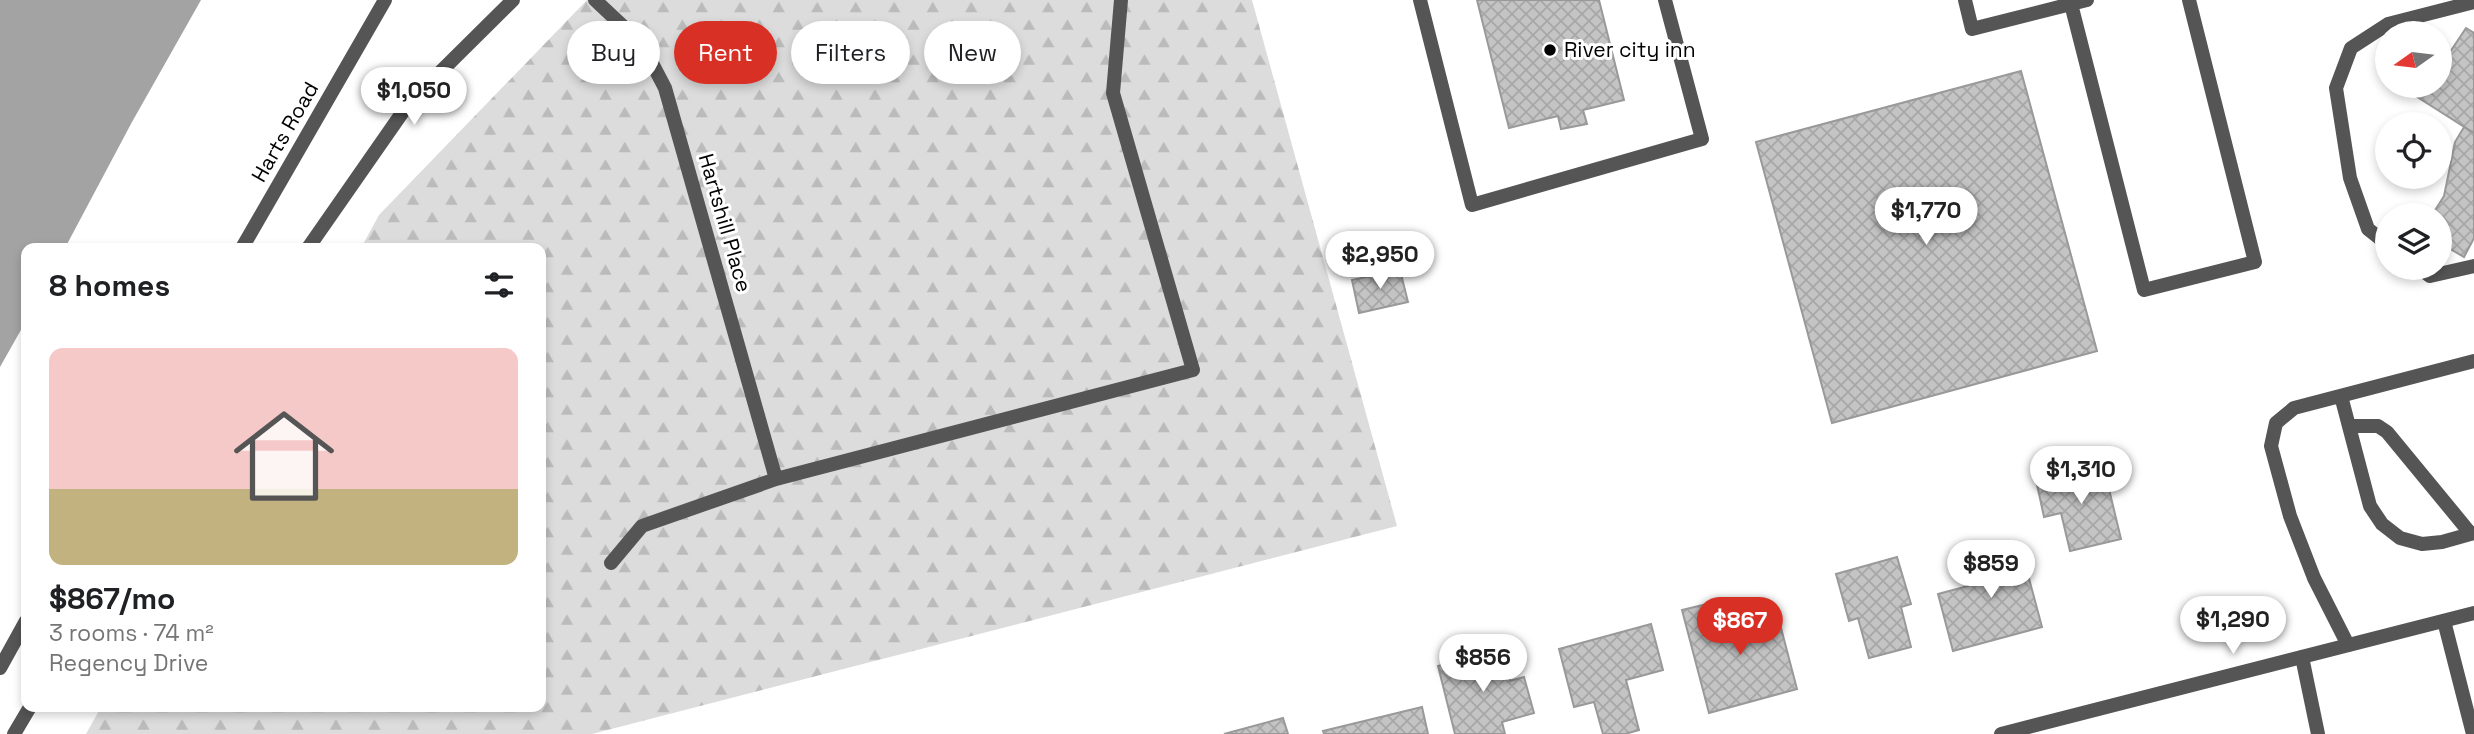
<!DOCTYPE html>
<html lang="en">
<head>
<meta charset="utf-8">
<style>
	body { margin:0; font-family:"Space Grotesk",sans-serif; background:#f2f2f2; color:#202124; height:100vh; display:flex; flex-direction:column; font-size:26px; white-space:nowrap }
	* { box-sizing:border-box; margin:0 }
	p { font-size:23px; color:#757577 }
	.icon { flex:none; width:38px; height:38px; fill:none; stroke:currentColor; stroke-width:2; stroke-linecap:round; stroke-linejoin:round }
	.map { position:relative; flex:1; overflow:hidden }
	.panel { position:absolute; left:21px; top:243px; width:525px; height:469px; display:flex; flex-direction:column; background:#fff; border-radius:14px; box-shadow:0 4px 10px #0003 }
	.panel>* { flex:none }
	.hud { position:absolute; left:567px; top:21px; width:665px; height:63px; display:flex; gap:14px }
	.needle { width:46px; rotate:256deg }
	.controls { position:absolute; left:2375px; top:21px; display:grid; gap:14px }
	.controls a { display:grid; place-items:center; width:77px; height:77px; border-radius:50%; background:#fff; box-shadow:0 4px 10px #0003; font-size:35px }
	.price { position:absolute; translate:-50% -60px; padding:0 16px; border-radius:24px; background:#fff; color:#222; font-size:23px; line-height:46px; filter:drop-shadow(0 2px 4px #0008) }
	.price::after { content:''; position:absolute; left:50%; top:42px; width:21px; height:16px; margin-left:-10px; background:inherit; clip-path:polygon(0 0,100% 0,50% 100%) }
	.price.selected { background:#d93025; color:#fff }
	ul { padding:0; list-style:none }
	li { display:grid; align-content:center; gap:14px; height:371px; padding:0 28px }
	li+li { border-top:2px solid #e0e0e0 }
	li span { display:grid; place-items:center; height:217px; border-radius:14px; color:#555 }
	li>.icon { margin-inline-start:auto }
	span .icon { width:126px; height:126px; fill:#fffc; stroke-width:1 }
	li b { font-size:30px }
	h2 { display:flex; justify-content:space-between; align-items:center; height:84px; padding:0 28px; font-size:30px }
	.tag { padding:0 24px; border-radius:32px; background:#fff; box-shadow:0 4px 10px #0003; font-size:24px; line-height:63px }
	.tag.selected { background:#d93025; color:#fff }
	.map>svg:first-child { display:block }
</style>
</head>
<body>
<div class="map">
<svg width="2474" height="734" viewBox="0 0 2474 734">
	<defs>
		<pattern id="forest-firs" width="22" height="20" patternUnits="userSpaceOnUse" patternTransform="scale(1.75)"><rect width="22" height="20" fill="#dcdcdc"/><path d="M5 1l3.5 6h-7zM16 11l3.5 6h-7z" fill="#bbb"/></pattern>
		<pattern id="building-cross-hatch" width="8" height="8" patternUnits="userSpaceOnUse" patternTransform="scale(1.75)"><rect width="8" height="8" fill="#c4c4c4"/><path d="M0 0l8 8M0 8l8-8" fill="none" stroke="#a7a7a7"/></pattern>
	</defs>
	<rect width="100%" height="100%" fill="#fff"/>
	<path fill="url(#forest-firs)" d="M587 0H1252L1397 526 592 734H86L101 707H541V248H361L379 215Z"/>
	<path fill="#a3a3a3" d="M0 0H201L132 122 65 248H26V321L0 367Z"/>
	<path fill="url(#building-cross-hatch)" stroke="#999" stroke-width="2" d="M1477 0H1599L1624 100 1583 110 1587 124 1561 129 1558 116 1509 128Z
		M2466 28 2474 33V133L2414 95 2420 86H2440V45L2450 52Z
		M2021 71 2097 351 1832 423 1756 142Z
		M2464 127 2474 133V238L2464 257 2440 243V215H2432L2444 196 2455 142Z
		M1400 270 1408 302 1359 313 1352 280Z
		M2103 464 2121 539 2070 551 2061 513 2044 517 2036 480Z
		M2020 545 2042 627 1953 651 1938 594 1968 586 1962 561Z
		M1897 557 1911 604 1901 607 1911 647 1869 658 1858 618 1849 621 1836 574Z
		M1703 605 1708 623 1775 605 1797 689 1709 713 1682 610Z
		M1651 624 1663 670 1626 680 1639 730 1625 734H1603L1594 702 1574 707 1559 649Z
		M1502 649 1510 681 1524 677 1534 713 1502 722 1505 734H1455L1438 666Z
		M1422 707 1428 734H1324L1323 731Z
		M1283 718 1288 734H1224Z"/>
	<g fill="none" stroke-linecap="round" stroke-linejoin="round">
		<path stroke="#555" stroke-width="14" d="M1420 0 1472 205 1702 139 1665 0
			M1965 0 1972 29 2087 0
			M2071 4 2144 290 2255 262 2189 0
			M2387 244 2368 229 2350 178 2336 88 2351 48 2388 24 2474 2
			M2419 268 2430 276 2474 266
			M2341 396 2370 506 2382 524 2400 538 2422 544 2442 542 2474 533
			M2349 426H2378L2387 432 2471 534
			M2444 621 2473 734
			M2348 645 2314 578 2290 516 2271 446 2276 423 2294 408 2474 361
			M2302 657 2318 734"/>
		<path stroke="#555" stroke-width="14" d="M595 0 642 44 665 88 776 479
			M611 563 642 526 776 479 1193 370 1113 93 1121 0
			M2001 734 2474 613"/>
		<path stroke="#555" stroke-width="14" d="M242 248 385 0
			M308 248 409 103 513 0
			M0 668 26 621
			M14 734 30 707"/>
	</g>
	<circle fill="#000" stroke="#fff" stroke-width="2.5" cx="1550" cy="50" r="7"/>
	<g text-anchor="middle" stroke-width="6" stroke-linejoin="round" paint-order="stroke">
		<g font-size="21" fill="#000" stroke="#fff" text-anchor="start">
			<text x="1564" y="57">River city inn</text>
		</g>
		<g font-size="21" fill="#000" stroke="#fff">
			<text transform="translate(285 132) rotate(-60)" y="7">Harts Road</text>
			<text transform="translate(725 223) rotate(74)" y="7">Hartshill Place</text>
		</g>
	</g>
</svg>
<div class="controls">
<a><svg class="needle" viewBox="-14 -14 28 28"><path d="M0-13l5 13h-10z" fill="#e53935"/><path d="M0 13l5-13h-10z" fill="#757577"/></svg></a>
<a><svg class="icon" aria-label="locate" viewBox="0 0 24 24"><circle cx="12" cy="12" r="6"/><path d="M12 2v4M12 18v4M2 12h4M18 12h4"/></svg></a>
<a><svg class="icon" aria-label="layers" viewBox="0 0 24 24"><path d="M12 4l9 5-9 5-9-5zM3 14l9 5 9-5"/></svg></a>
</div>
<b class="price" style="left:414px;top:127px">$1,050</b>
<b class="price" style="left:1926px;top:247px">$1,770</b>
<b class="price" style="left:1380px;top:291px">$2,950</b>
<b class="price" style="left:2081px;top:506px">$1,310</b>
<b class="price" style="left:1991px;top:600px">$859</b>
<b class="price" style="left:2233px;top:656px">$1,290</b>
<b class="price selected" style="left:1740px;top:657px">$867</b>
<b class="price" style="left:1483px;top:694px">$856</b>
<div class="hud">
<a class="tag">Buy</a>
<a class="tag selected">Rent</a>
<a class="tag">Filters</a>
<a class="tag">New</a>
</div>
<section class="panel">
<h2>8 homes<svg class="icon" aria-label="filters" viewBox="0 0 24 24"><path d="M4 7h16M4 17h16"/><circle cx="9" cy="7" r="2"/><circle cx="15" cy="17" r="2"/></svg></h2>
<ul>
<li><span style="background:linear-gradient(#f6c9c9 65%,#c2b280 0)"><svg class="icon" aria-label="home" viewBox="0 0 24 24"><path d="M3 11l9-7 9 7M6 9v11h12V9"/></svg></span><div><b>$867/mo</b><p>3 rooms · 74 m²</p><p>Regency Drive</p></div></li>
</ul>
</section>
</div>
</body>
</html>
